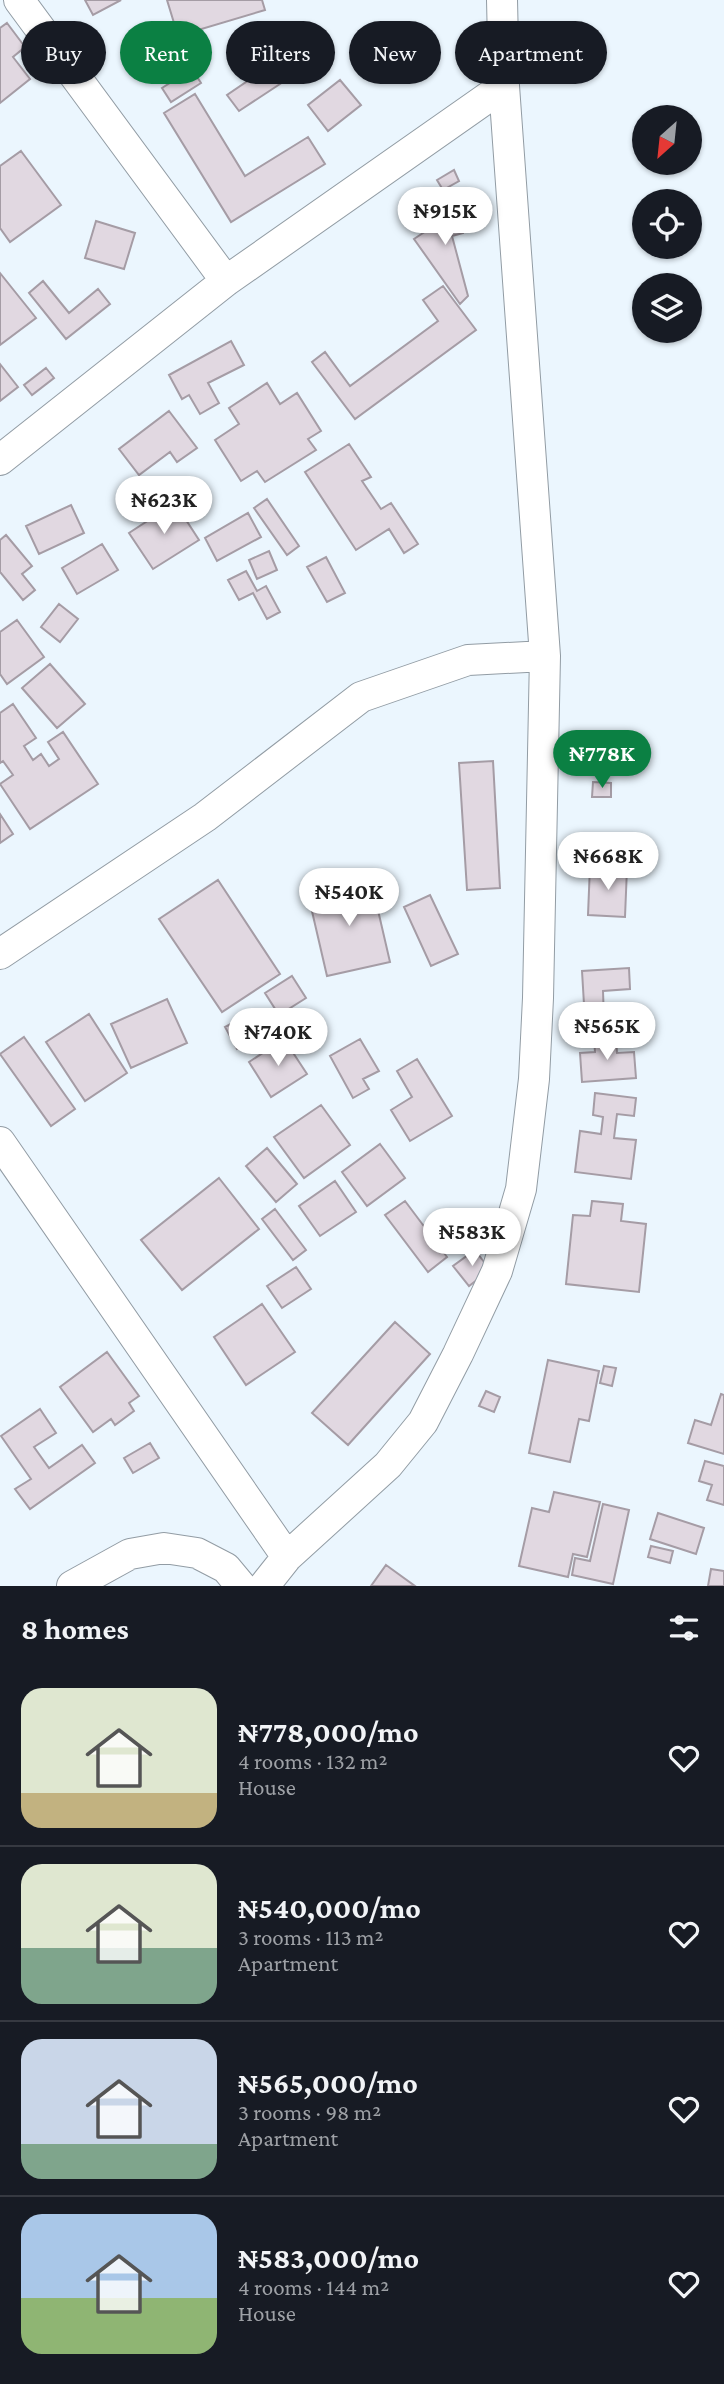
<!DOCTYPE html>
<html lang="en">
<head>
<meta charset="utf-8">
<style>
	body { margin:0; font-family:"Crimson Pro",serif; background:#20242c; color:#f1f3f6; height:100vh; display:flex; flex-direction:column; font-size:26px; white-space:nowrap }
	* { box-sizing:border-box; margin:0 }
	p { font-size:23px; color:#9ea1a6 }
	.icon { flex:none; width:38px; height:38px; fill:none; stroke:currentColor; stroke-width:2; stroke-linecap:round; stroke-linejoin:round }
	.map { position:relative; height:1586px; overflow:hidden }
	.sheet { display:flex; flex-direction:column; background:#171b24; flex:1 }
	.sheet>* { flex:none }
	.guide { position:absolute; left:21px; top:21px; width:682px; height:63px; display:flex; gap:14px }
	.needle { width:46px; rotate:207deg }
	.buttons { position:absolute; left:632px; top:105px; display:grid; gap:14px }
	.buttons a { display:grid; place-items:center; width:70px; height:70px; border-radius:50%; background:#171b24; box-shadow:0 2px 5px #0004; font-size:35px }
	.price { position:absolute; translate:-50% -60px; padding:0 16px; border-radius:24px; background:#fff; color:#222; font-size:23px; line-height:46px; filter:drop-shadow(0 2px 4px #0008) }
	.price::after { content:''; position:absolute; left:50%; top:42px; width:21px; height:16px; margin-left:-10px; background:inherit; clip-path:polygon(0 0,100% 0,50% 100%) }
	.price.current { background:#0b8043; color:#fff }
	ul { padding:0; list-style:none }
	li { display:flex; align-items:center; gap:21px; height:175px; padding:0 21px }
	li+li { border-top:2px solid #363941 }
	li span { display:grid; place-items:center; flex:none; width:196px; height:140px; border-radius:21px; color:#555 }
	li>.icon { margin-inline-start:auto }
	span .icon { width:84px; height:84px; fill:#fffc; stroke-width:1 }
	li b { font-size:30px }
	h2 { display:flex; justify-content:space-between; align-items:center; height:84px; padding:0 21px; font-size:30px }
	.tag { padding:0 24px; border-radius:32px; background:#171b24; box-shadow:0 2px 5px #0004; font-size:24px; line-height:63px }
	.tag.current { background:#0b8043; color:#fff }
	.map>svg:first-child { display:block }
</style>
</head>
<body>
<div class="map">
<svg width="724" height="1586" viewBox="0 0 724 1586">
	<rect width="100%" height="100%" fill="#ebf6fe"/>
	<path fill="#e1d8e1" stroke="#a59ca5" stroke-width="2" d="M85 0H121L93 15Z
		M167 0H262L265 10 178 36Z
		M7 23 25 47 13 57 30 79 0 103V28Z
		M274 63 286 80 239 111 227 95Z
		M192 69 201 83 171 102 162 88Z
		M340 80 361 105 328 131 308 105Z
		M195 94 245 176 308 137 325 164 231 222 164 113Z
		M21 151 61 205 10 242 0 228V166Z
		M454 170 459 181 443 190 437 180Z
		M462 202 463 233 452 236 468 296 460 304 414 239 429 229 422 218Z
		M96 221 135 233 124 269 85 258Z
		M0 273 36 318 0 345Z
		M43 281 69 313 98 289 110 304 66 339 29 293Z
		M443 286 476 330 355 419 312 362 325 352 350 386 438 321 423 300Z
		M231 341 244 365 208 383 219 403 200 414 189 395 182 399 169 375Z
		M0 364 18 387 0 401Z
		M46 368 54 378 32 395 24 385Z
		M267 383 280 404 297 393 321 431 308 439 316 450 265 482 257 471 241 481 215 440 239 424 229 408Z
		M169 411 197 448 177 462 170 452 139 475 119 449Z
		M349 444 371 477 362 481 381 509 391 503 418 544 404 553 389 529 356 550 305 472Z
		M267 499 299 546 287 555 254 508Z
		M175 503 199 540 153 569 129 533Z
		M71 505 84 533 39 554 26 526Z
		M248 513 261 537 217 561 205 538Z
		M6 535 32 566 22 574 35 590 23 600 0 572V540Z
		M102 544 118 570 77 594 62 568Z
		M269 551 277 570 257 579 249 560Z
		M326 557 345 593 327 602 307 567Z
		M246 571 257 591 266 586 280 612 267 619 253 593 239 600 228 580Z
		M59 604 78 619 60 642 41 627Z
		M17 620 44 657 7 684 0 674V632Z
		M50 664 85 704 57 728 22 688Z
		M13 704 36 738 24 746 33 760 41 754 49 766 59 759 48 742 63 732 98 784 30 829 0 784 13 775 3 761 0 763V713Z
		M493 761 500 888 467 890 459 763Z
		M593 782 611 783V797H592Z
		M0 814 13 834 0 843Z
		M590 866 627 868 625 917 588 915Z
		M218 880 280 974 222 1012 159 919Z
		M371 880 390 962 327 976 308 894Z
		M430 895 458 954 431 966 404 907Z
		M629 968 630 989 603 991 604 1020 585 1021 582 971Z
		M292 976 306 998 279 1015 265 993Z
		M167 999 187 1043 131 1068 111 1024Z
		M254 1012 266 1034 237 1049 225 1027Z
		M89 1014 127 1073 85 1101 46 1042Z
		M24 1037 75 1109 51 1126 0 1054Z
		M616 1037 617 1053 634 1052 636 1078 582 1082 580 1053 595 1052 594 1038Z
		M284 1039 307 1074 271 1097 249 1062Z
		M360 1039 379 1071 363 1079 369 1089 353 1098 330 1056Z
		M417 1059 452 1116 410 1141 391 1110 412 1097 397 1071Z
		M595 1093 636 1098 634 1116 617 1114 614 1138 636 1140 631 1179 575 1172 580 1131 601 1134 603 1117 593 1115Z
		M321 1105 350 1145 304 1178 274 1137Z
		M380 1144 405 1178 367 1206 342 1172Z
		M267 1148 297 1184 276 1202 246 1166Z
		M219 1178 259 1229 182 1290 141 1240Z
		M335 1181 356 1212 320 1236 299 1206Z
		M405 1201 447 1257 428 1272 385 1215Z
		M592 1201 623 1204 621 1221 646 1224 639 1292 566 1284 573 1215 590 1216Z
		M275 1209 306 1250 293 1260 262 1219Z
		M475 1250 490 1270 469 1286 453 1266Z
		M296 1267 311 1289 282 1308 267 1286Z
		M262 1304 295 1352 246 1385 214 1337Z
		M395 1322 430 1354 348 1445 312 1413Z
		M107 1352 139 1396 129 1403 134 1411 115 1425 111 1419 93 1432 60 1387Z
		M548 1360 599 1371 589 1421 579 1419 570 1462 529 1453Z
		M604 1366 616 1368 612 1386 600 1383Z
		M486 1391 500 1397 494 1412 479 1406Z
		M721 1394 724 1395V1454L688 1443 695 1420 711 1425Z
		M40 1409 56 1433 34 1447 49 1468 82 1445 95 1463 30 1509 15 1489 31 1479 1 1436Z
		M150 1443 159 1458 133 1473 124 1458Z
		M705 1461 724 1466V1505L707 1500 712 1485 699 1481Z
		M554 1492 600 1502 587 1557 573 1554 568 1577 519 1566 532 1508 549 1512Z
		M603 1504 629 1510 613 1584 572 1575 575 1558 590 1561Z
		M658 1513 704 1528 696 1554 650 1539Z
		M651 1546 673 1551 670 1563 648 1557Z
		M386 1565 415 1586H371Z
		M711 1569 724 1571V1586H708Z"/>
	<g fill="none" stroke-linecap="round" stroke-linejoin="round">
		<g stroke="#929ca4" stroke-width="32">
			<path id="minor" d="M19 0 226 281
				M0 460 226 281 504 86
				M0 954 205 817 361 697 468 660 545 656
				M0 1142 287 1557
				M72 1586 130 1554 164 1548 197 1553 226 1568 241 1586
				M264 1586 287 1557 388 1465 423 1422 458 1354 497 1271 521 1189 534 1079 538 998 545 656 504 86 502 0"/>
		</g>
		<use href="#minor" stroke="#fff" stroke-width="30"/>
	</g>
</svg>
<div class="buttons">
<a><svg class="needle" viewBox="-14 -14 28 28"><path d="M0-13l5 13h-10z" fill="#e53935"/><path d="M0 13l5-13h-10z" fill="#9ea1a6"/></svg></a>
<a><svg class="icon" aria-label="locate" viewBox="0 0 24 24"><circle cx="12" cy="12" r="6"/><path d="M12 2v4M12 18v4M2 12h4M18 12h4"/></svg></a>
<a><svg class="icon" aria-label="layers" viewBox="0 0 24 24"><path d="M12 4l9 5-9 5-9-5zM3 14l9 5 9-5"/></svg></a>
</div>
<b class="price" style="left:445px;top:247px">₦915K</b>
<b class="price" style="left:164px;top:536px">₦623K</b>
<b class="price current" style="left:602px;top:790px">₦778K</b>
<b class="price" style="left:608px;top:892px">₦668K</b>
<b class="price" style="left:349px;top:928px">₦540K</b>
<b class="price" style="left:607px;top:1062px">₦565K</b>
<b class="price" style="left:278px;top:1068px">₦740K</b>
<b class="price" style="left:472px;top:1268px">₦583K</b>
<div class="guide">
<a class="tag">Buy</a>
<a class="tag current">Rent</a>
<a class="tag">Filters</a>
<a class="tag">New</a>
<a class="tag">Apartment</a>
</div>
</div>
<section class="sheet">
<h2>8 homes<svg class="icon" aria-label="filters" viewBox="0 0 24 24"><path d="M4 7h16M4 17h16"/><circle cx="9" cy="7" r="2"/><circle cx="15" cy="17" r="2"/></svg></h2>
<ul>
<li><span style="background:linear-gradient(#dfe7d0 75%,#c2b280 0)"><svg class="icon" aria-label="home" viewBox="0 0 24 24"><path d="M3 11l9-7 9 7M6 9v11h12V9"/></svg></span><div><b>₦778,000/mo</b><p>4 rooms · 132 m²</p><p>House</p></div><svg class="icon" aria-label="heart" viewBox="0 0 24 24"><path d="M12 20l-8-8c-3-5 5-10 8-4 3-6 11-1 8 4z"/></svg></li>
<li><span style="background:linear-gradient(#dfe7d0 60%,#7fa58c 0)"><svg class="icon" aria-label="home" viewBox="0 0 24 24"><path d="M3 11l9-7 9 7M6 9v11h12V9"/></svg></span><div><b>₦540,000/mo</b><p>3 rooms · 113 m²</p><p>Apartment</p></div><svg class="icon" aria-label="heart" viewBox="0 0 24 24"><path d="M12 20l-8-8c-3-5 5-10 8-4 3-6 11-1 8 4z"/></svg></li>
<li><span style="background:linear-gradient(#c9d6e8 75%,#7fa58c 0)"><svg class="icon" aria-label="home" viewBox="0 0 24 24"><path d="M3 11l9-7 9 7M6 9v11h12V9"/></svg></span><div><b>₦565,000/mo</b><p>3 rooms · 98 m²</p><p>Apartment</p></div><svg class="icon" aria-label="heart" viewBox="0 0 24 24"><path d="M12 20l-8-8c-3-5 5-10 8-4 3-6 11-1 8 4z"/></svg></li>
<li><span style="background:linear-gradient(#a9c7e8 60%,#8fb573 0)"><svg class="icon" aria-label="home" viewBox="0 0 24 24"><path d="M3 11l9-7 9 7M6 9v11h12V9"/></svg></span><div><b>₦583,000/mo</b><p>4 rooms · 144 m²</p><p>House</p></div><svg class="icon" aria-label="heart" viewBox="0 0 24 24"><path d="M12 20l-8-8c-3-5 5-10 8-4 3-6 11-1 8 4z"/></svg></li>
</ul>
</section>
</body>
</html>
